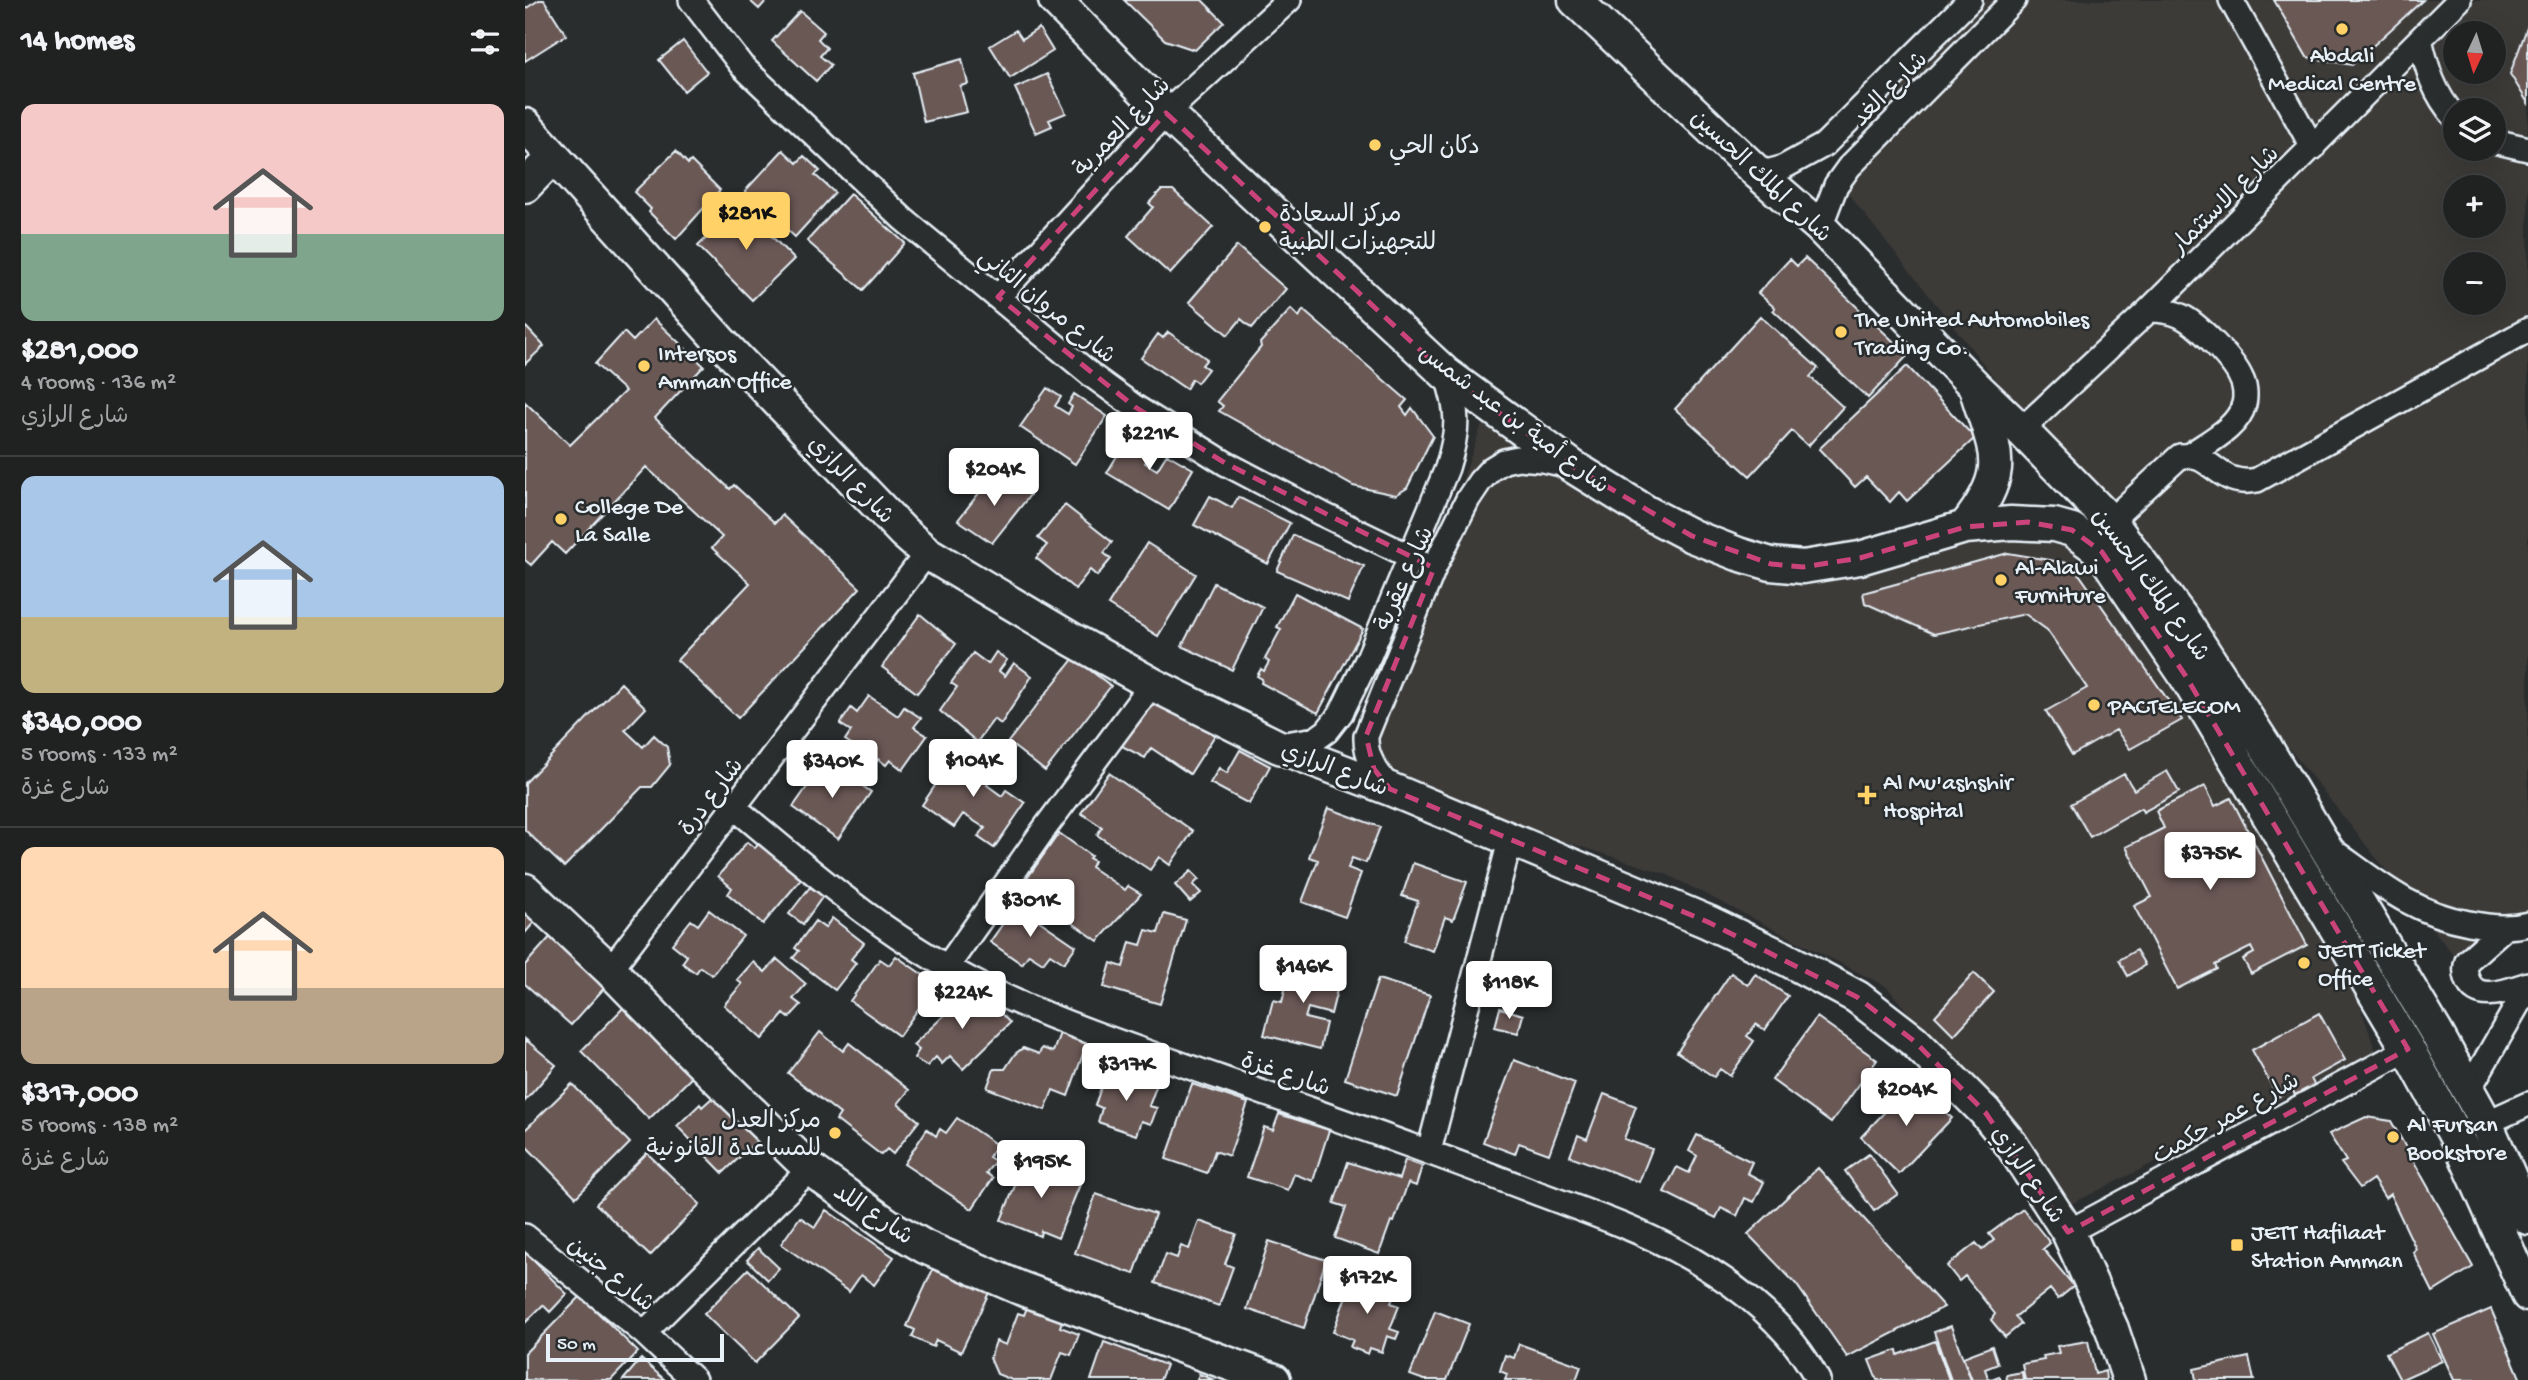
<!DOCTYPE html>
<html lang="en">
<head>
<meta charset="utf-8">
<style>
	body { margin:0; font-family:"Gochi Hand","Playpen Sans Arabic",sans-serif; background:#282a2a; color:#f1f3f6; height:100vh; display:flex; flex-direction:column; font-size:26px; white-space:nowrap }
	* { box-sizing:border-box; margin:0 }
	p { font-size:23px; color:#a2a4a5 }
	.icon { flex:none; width:38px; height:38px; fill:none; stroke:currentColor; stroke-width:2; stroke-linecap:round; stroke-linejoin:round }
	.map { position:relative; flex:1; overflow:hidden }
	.drawer { display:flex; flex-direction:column; background:#202222; width:525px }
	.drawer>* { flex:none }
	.needle { width:46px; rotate:184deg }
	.tools { position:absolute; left:1918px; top:21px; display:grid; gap:14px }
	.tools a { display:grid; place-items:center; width:63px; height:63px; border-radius:50%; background:#202222; box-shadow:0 7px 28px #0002,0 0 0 2px #3d3f40; font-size:35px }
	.scale { position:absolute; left:21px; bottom:18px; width:178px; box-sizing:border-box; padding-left:7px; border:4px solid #e8f1f8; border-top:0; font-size:19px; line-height:24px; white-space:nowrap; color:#e8f1f8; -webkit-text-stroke:5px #2a2d2e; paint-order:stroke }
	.price { position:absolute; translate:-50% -60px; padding:0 16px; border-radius:7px; background:#fff; color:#222; font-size:23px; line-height:46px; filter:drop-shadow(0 2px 4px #0008) }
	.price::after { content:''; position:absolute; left:50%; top:42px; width:21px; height:16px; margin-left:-10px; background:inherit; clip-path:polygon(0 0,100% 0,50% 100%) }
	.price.selected { background:#ffd166; color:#111 }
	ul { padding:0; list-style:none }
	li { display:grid; align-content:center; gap:14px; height:371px; padding:0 21px }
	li+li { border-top:2px solid #3d3f40 }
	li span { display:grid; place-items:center; height:217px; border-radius:14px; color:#555 }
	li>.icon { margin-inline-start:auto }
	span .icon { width:126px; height:126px; fill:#fffc; stroke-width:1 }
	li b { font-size:30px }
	h2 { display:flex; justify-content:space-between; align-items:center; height:84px; padding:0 21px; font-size:30px }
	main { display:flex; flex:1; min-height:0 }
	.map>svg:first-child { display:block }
</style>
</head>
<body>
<main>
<section class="drawer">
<h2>14 homes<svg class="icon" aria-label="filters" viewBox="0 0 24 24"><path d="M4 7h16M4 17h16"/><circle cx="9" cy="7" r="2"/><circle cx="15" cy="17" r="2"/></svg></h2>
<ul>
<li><span style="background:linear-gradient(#f6c9c9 60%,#7fa58c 0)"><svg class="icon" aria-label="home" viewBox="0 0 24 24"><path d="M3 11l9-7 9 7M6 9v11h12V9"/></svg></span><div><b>$281,000</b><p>4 rooms · 136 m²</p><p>شارع الرازي</p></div></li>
<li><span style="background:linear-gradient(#a9c7e8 65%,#c2b280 0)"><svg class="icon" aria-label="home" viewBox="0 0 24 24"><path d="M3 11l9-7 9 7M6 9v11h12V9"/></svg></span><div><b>$340,000</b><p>5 rooms · 133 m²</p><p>شارع غزة</p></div></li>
<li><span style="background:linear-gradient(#ffd9b3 65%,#b9a48a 0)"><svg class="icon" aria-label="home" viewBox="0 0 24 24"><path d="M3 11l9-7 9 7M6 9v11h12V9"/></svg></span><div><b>$317,000</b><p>5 rooms · 138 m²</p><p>شارع غزة</p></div></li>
</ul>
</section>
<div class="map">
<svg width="2003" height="1380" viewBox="0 0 2003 1380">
	<rect width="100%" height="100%" fill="#2a2d2e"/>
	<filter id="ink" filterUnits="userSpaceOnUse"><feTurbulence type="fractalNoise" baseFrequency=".0143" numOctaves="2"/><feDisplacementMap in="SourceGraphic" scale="14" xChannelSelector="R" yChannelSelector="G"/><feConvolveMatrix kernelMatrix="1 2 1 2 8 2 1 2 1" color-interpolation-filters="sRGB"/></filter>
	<g filter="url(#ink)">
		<path fill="#3d3a39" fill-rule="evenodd" d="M1423 0H2003V922L1942 972 1317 186ZM1930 33H1969V72H1930ZM1930 110H1969V149H1930ZM1930 187H1969V226H1930ZM1930 264H1969V303H1930Z
			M957 424 1217 558 1419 524 1578 526 1754 771 1851 1052 1542 1206 1362 987 1141 874 973 820 841 756Z"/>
		<path fill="#6a5854" stroke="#e8f1f8" stroke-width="2" d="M14 0H19L41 35 0 61V9Z
			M224 0H242L234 9Z
			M599 0H677L699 22 670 50 640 40Z
			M1749 0H1898L1827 65 1782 57Z
			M275 11 299 32 293 39 302 48 295 56 306 65 291 81 247 41Z
			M2003 25V103L1985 74Z
			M514 28 528 51 485 78 465 46 491 30 497 39Z
			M158 41 182 72 159 91 134 60Z
			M437 59 443 84 435 86 442 112 399 122 388 73Z
			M522 74 541 113 524 120 527 126 511 133 490 88Z
			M258 150 272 163 279 156 295 171 290 175 310 193 270 237 220 191Z
			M151 151 163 164 166 161 195 190 151 239 124 212 126 209 109 192Z
			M636 190H648L688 227 645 274 603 236 628 207 624 203Z
			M325 194 380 243 338 290 282 241Z
			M216 205 269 259 227 300 173 246Z
			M712 246 761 289 727 328 716 319 703 335 664 302Z
			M1280 258 1383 355 1343 398 1248 310 1250 308 1233 293 1265 259 1272 266Z
			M766 309 774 317 778 310 882 400 876 407 882 415 887 408 908 436 882 488 871 495 828 486 694 411 698 406 692 401 736 347 735 343Z
			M1235 316 1293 368 1285 377 1318 407 1283 446 1267 431 1225 476 1150 409Z
			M129 319 179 366 130 418 205 489 209 485 250 523 257 515 335 588 213 718 152 660 225 583 187 548 197 537 121 467 40 554 27 542 6 565 0 560V402L45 445 100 391 70 364 99 332 108 341Z
			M0 326 19 346 0 364Z
			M643 332 682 359 677 365 683 369 672 383 667 379 661 389 616 358 633 334 638 338Z
			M1382 366 1450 438 1382 501 1374 492 1365 502 1341 477 1330 487 1294 449Z
			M522 388 536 397 530 406 543 414 547 407 543 404 549 394 582 416 550 464 495 427Z
			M606 432 630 446 620 463 632 470 642 454 668 469 644 510 582 473Z
			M480 476 505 495 467 543 433 520 465 479 472 485Z
			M685 496 707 508 713 497 765 523 743 564 669 525Z
			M540 505 587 542 579 553 586 559 572 576 565 570 550 589 511 558 522 545 513 538Z
			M768 535 839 566 823 602 752 571Z
			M622 543 671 574 633 636 583 605Z
			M1483 553 1547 564 1657 720 1605 749 1591 730 1547 755 1521 711 1562 688 1522 630 1500 614 1409 634 1340 603 1338 593Z
			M689 583 738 607 707 670 657 646Z
			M770 593 838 629 793 713 736 683 737 679 732 676 736 669 739 671 744 662 740 659 756 629 752 627Z
			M395 614 431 644 392 693 357 667Z
			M471 652 482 660 474 671 480 676 489 663 507 676 476 724 469 719 452 742 415 711 432 687 426 683 448 653 463 664Z
			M549 658 586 686 520 771 483 742Z
			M96 683 121 708 100 730 118 747 129 735 142 747 145 765 127 787H117L39 867 0 830V783Z
			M344 696 373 716 379 707 396 718 389 727 402 736 378 770 365 760 361 765 353 759 352 761 320 740 326 731 315 724 326 708 332 713Z
			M644 698 692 732 665 774 626 748 620 758 593 744 630 704Z
			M434 750 470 775 462 785 477 796 481 790 500 803 469 848 453 837 460 828 438 814 429 827 397 805Z
			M715 750 745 766 724 804 685 783 694 768 702 773Z
			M301 760 346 792 313 839 268 807Z
			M1642 771 1654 792 1618 812 1616 808 1565 837 1546 804 1599 774 1609 790Z
			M584 773 668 831 645 865 634 857 625 870 572 835 577 827 556 813Z
			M1680 786 1690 806 1706 798 1782 945 1726 974 1718 959 1729 953 1726 947 1690 965 1692 969 1652 989 1609 906 1627 897 1601 847 1639 828 1631 811Z
			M803 808 855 827 841 863 827 858 823 868 836 873 820 917 777 902 793 860 784 857Z
			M534 833 566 856 564 858 569 861 566 867 600 890 603 886 616 894 573 941 496 887Z
			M236 841 278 877 238 924 203 894 207 888 193 876 222 842 230 848Z
			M888 863 942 882 928 920 920 917 908 951 879 941 893 901 877 896Z
			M666 871 674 879 668 885 676 893 665 902 650 885Z
			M285 887 298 896 278 924 264 914Z
			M491 905 551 946 539 963 525 954 518 963 504 954 497 964 465 942Z
			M0 909 12 919 0 933Z
			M184 910 218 936 187 975 175 967 171 973 157 963 162 956 147 944 166 920 173 925Z
			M639 914 661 920 635 1004 579 987 586 963 598 967 605 942 616 945 621 930 633 933Z
			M307 918 339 943 326 959 331 963 310 990 268 958 274 951 270 948 290 921 300 928Z
			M27 935 82 985 46 1025 0 984V965Z
			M1611 950 1620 965 1603 976 1594 960Z
			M371 956 411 984 374 1036 325 1001 355 959 364 965Z
			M252 959 281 984 268 999 276 1005 264 1018 259 1014 237 1039 199 1005 217 984 212 980 228 962 240 972Z
			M767 961 816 974 806 1014 783 1008 780 1018 801 1023 795 1049 739 1035 748 1000 757 1002Z
			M1206 973 1223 985 1230 974 1263 996 1240 1030 1231 1024 1222 1036 1229 1041 1205 1076 1195 1069 1189 1077 1152 1052Z
			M1449 973 1469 992 1429 1035 1410 1016Z
			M853 979 905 995 872 1096 820 1079Z
			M450 986 485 1023 438 1069 425 1056 417 1064 411 1057 402 1066 389 1058 394 1050 388 1045Z
			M102 1004 171 1073 124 1119 56 1051Z
			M975 1008 998 1015 993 1033 970 1027Z
			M1794 1013 1820 1060 1786 1079 1790 1086 1771 1097 1767 1089 1753 1097 1727 1050Z
			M1292 1017 1352 1060 1306 1123 1247 1080Z
			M536 1030 563 1040 543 1096 528 1090 520 1110 462 1088 469 1069H480L490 1054 498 1048 514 1054 517 1048 528 1052Z
			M295 1032 318 1051 324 1043 384 1090 373 1104 394 1121 368 1154 362 1149 356 1155 311 1120 315 1114 263 1073Z
			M0 1039 31 1065 0 1101Z
			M989 1060 1050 1083 1024 1154 994 1143 990 1154 958 1142Z
			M599 1073 632 1084 624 1106 632 1108 626 1124 616 1121 611 1135 573 1122 577 1108 570 1105 580 1076 596 1082Z
			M1388 1082 1427 1118 1374 1174 1336 1137Z
			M47 1084 105 1143 51 1197 0 1145V1130Z
			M667 1084 723 1103 704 1156 690 1151 682 1173 641 1159Z
			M197 1089 240 1133 198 1173 152 1126 175 1104 177 1107Z
			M1079 1094 1111 1106 1099 1139 1127 1149 1114 1182 1045 1156 1053 1135 1062 1139Z
			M754 1114 804 1130 788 1181 769 1174 763 1190 722 1177 739 1127 748 1130Z
			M1841 1117 1866 1121 1948 1267 1908 1292 1888 1252 1891 1249 1865 1194 1860 1198 1848 1179 1835 1188 1816 1163 1821 1161 1804 1134Z
			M432 1118 472 1145 464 1157 470 1161 461 1173 468 1178 447 1209 379 1164 402 1129 411 1136 415 1129 421 1133Z
			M1172 1135 1227 1162 1222 1173 1239 1182 1229 1202 1220 1198 1212 1216 1196 1208 1191 1218 1139 1192 1152 1167 1164 1173 1172 1156 1164 1151Z
			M122 1153 175 1204 125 1256 71 1204Z
			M1344 1154 1373 1194 1349 1211 1320 1171Z
			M880 1160 897 1166 891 1186 883 1183 869 1222 866 1221 854 1254 810 1238 821 1207 809 1203 823 1162 874 1179Z
			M500 1161 521 1169 524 1162 539 1169 536 1174 556 1182 533 1238 516 1231 515 1236 476 1220Z
			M1293 1168 1419 1307 1322 1357 1271 1284 1223 1234Z
			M571 1194 630 1214 609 1274 550 1253Z
			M1498 1209 1525 1243 1518 1249 1549 1286 1533 1299 1525 1289 1490 1317 1496 1324 1480 1337 1466 1320 1470 1314 1440 1276 1434 1281 1422 1266 1451 1243 1457 1250 1469 1240 1464 1234Z
			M301 1210 369 1257 349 1285 336 1275 324 1292 256 1244 275 1217 290 1227Z
			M674 1221 711 1234 700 1264 708 1267 694 1306 630 1283 641 1254 652 1258 656 1246 664 1249Z
			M744 1241 801 1260 779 1328 722 1309Z
			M233 1248 254 1268 243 1280 222 1260Z
			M0 1252 42 1294 25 1312 18 1305 0 1323Z
			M414 1256 469 1282 436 1352 411 1340 408 1347 387 1337 390 1330 382 1326Z
			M223 1269 274 1318 230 1363 179 1314Z
			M828 1277 870 1293 866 1303 874 1306 865 1329 874 1332 871 1339 862 1336 857 1352 845 1348 843 1354 825 1347 828 1340 808 1332Z
			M56 1296 113 1352 86 1380H0V1353Z
			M503 1305 538 1318 535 1327 554 1334 546 1355 537 1352 526 1380H487L472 1374 465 1358 471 1341 481 1345 493 1313 499 1315Z
			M1966 1309 1996 1380H1929L1908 1334Z
			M910 1311 944 1324 922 1380H899L885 1375Z
			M1426 1326 1446 1380H1426L1409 1332Z
			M1903 1333 1917 1361 1875 1380 1861 1353Z
			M1410 1341 1424 1380H1352L1344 1360 1372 1350 1373 1355Z
			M1563 1341 1570 1374 1580 1371 1581 1380H1500L1497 1364 1519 1360 1518 1356 1534 1353 1532 1346Z
			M579 1342 641 1365 635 1380H566Z
			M994 1344 1056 1366 1051 1380H980L982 1374 975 1371 980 1355 989 1358Z
			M1467 1346 1473 1364 1460 1369 1464 1380 1474 1376 1476 1380H1447L1438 1357Z
			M1724 1357 1729 1380H1671L1669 1369Z
			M116 1359 140 1380H98Z
			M1497 1372 1498 1380H1482L1481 1375Z
			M674 1374 689 1380H672Z"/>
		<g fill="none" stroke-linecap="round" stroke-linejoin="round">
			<g stroke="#e8f1f8" stroke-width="28">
				<path id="street" d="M166 0 217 66 378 219 570 378 610 407 700 463 797 514 909 568
					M1706 0 1788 148
					M1895 39C1902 69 1909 94 1930 117
					M1969 141 2003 149
					M1234 174 1257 168 1299 145 1445 0
					M1295 227 1311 185 1324 167 1489 0
					M473 297 641 113 764 0
					M1624 310C1636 310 1646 311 1656 316 1673 324 1709 361 1716 378 1720 385 1721 396 1719 404 1713 428 1683 442 1665 455
					M1496 430 1624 310 1934 0
					M1585 521 1655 456C1689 452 1692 488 1732 480L2003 330
					M754 745 791 739 802 731 816 713 844 656 922 468C934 430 934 411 921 374
					M865 789C852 772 840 758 841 736L909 568 943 499 955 481 966 469 979 461 993 458 1018 460 1041 465
					M209 807C292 877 375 948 474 994 546 1027 622 1052 696 1078 798 1114 901 1150 1002 1189 1050 1208 1107 1226 1152 1251 1208 1281 1263 1323 1293 1380
					M1807 850C1852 882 1887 913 1944 923 1963 927 1984 929 2003 924
					M1979 928 1942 961C1940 967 1940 972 1942 978 1950 1005 1984 990 2003 984
					M422 967 517 832 627 684
					M85 970 402 553
					M1943 1091 1993 1004 2003 992
					M1961 1123 2003 1104
					M904 1151 985 841
					M1543 1232 1883 1049
					M0 1236 119 1333 169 1380
					M119 1333 285 1169"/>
			</g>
			<g stroke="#e8f1f8" stroke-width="37">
				<path id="secondary" d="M530 0 641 113 921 374 1047 466 1123 513 1167 536 1213 554 1246 564 1278 567 1335 558 1440 527 1486 523 1529 525 1547 530 1577 552 1660 675 1883 1049 1937 1148 2003 1295
					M1050 0 1234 174 1295 227 1450 386 1496 430 1585 521 1659 621 1740 746 1911 1032 1961 1123 2003 1218
					M0 125 195 341 378 532 402 553 548 640 627 684 752 746 865 789 1183 922 1261 959 1332 997 1389 1041 1460 1112 1486 1144 1543 1232 1587 1329 1604 1380
					M0 186 28 157
					M1440 527C1488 467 1469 452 1450 386
					M0 890 85 970 168 1055 285 1169 366 1227 400 1247 495 1288 749 1380"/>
			</g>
			<use href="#street" stroke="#2a2d2e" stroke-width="23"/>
			<use href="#secondary" stroke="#2a2d2e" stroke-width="32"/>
		</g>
	</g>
	<path fill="none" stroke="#ca437a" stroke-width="5" stroke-dasharray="14 9" stroke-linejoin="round" d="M641 113 921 374 1047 466 1167 536 1246 564 1278 567 1335 558 1440 527 1503 522 1547 530 1577 552 1660 675 1883 1049 1543 1232 1460 1112 1389 1041 1332 997 1183 922 865 789 849 769 841 736 909 568 700 463 610 407 473 297Z"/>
	<g fill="#ffd166" stroke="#2a2d2e" stroke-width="2.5">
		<circle cx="1817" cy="29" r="7"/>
		<circle cx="850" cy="145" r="7"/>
		<circle cx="740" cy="227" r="7"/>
		<circle cx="1316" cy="332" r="7"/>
		<circle cx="119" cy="366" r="7"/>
		<circle cx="36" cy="519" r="7"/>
		<circle cx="1476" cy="580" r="7"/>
		<circle cx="1569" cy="705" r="7"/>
		<path d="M1338.5 784.5h7v7h7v7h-7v7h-7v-7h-7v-7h7z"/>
		<circle cx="1779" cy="963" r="7"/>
		<circle cx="310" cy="1133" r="7"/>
		<circle cx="1868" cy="1137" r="7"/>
		<rect x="1705" y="1238" width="14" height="14" rx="3.5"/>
	</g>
	<g text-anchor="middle" stroke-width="5" stroke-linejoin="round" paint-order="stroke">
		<g font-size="24" fill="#e8f1f8" stroke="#2a2d2e" text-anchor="start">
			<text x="1817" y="62" text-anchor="middle">Abdali<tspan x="1817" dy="28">Medical Centre</tspan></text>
			<text x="864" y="153">دكان الحي</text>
			<text x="754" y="221">مركز السعادة<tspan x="754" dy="28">للتجهيزات الطبية</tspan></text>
			<text x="1330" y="326">The United Automobiles<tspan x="1330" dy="28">Trading Co.</tspan></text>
			<text x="133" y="360">Intersos<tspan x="133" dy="28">Amman Office</tspan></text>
			<text x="50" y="513">College De<tspan x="50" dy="28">La Salle</tspan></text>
			<text x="1490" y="574">Al-Alawi<tspan x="1490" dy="28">Furniture</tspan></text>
			<text x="1583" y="713">PACTELECOM</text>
			<text x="1358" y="789">Al Mu'ashshir<tspan x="1358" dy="28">Hospital</tspan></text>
			<text x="1793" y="957">JETT Ticket<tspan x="1793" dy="28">Office</tspan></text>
			<text x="296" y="1127" text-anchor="end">مركز العدل<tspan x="296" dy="28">للمساعدة القانونية</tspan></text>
			<text x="1882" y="1131">Al Fursan<tspan x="1882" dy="28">Bookstore</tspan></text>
			<text x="1726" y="1239">JETT Hafilaat<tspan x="1726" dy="28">Station Amman</tspan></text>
		</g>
		<g font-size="24" fill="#e8f1f8" stroke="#2a2d2e">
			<text transform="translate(1364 88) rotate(-45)" y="8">شارع الغد</text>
			<text transform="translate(596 126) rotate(-46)" y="8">شارع العمرية</text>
			<text transform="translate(1237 175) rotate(43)" y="8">شارع الملك الحسين</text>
			<text transform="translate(1699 199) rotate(-45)" y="8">شارع الاستثمار</text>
			<text transform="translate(523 305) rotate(39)" y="8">شارع مروان الثاني</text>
			<text transform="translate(990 418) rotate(37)" y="8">شارع أمية بن عبد شمس</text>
			<text transform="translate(327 479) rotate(46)" y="8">شارع الرازي</text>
			<text transform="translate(878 578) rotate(-66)" y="8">شارع عقربة</text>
			<text transform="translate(1627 584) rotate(54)" y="8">شارع الملك الحسين</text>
			<text transform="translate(810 768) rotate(21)" y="8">شارع الرازي</text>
			<text transform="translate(185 796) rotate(-53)" y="8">شارع درة</text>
			<text transform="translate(761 1073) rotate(19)" y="8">شارع غزة</text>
			<text transform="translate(1700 1117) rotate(-29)" y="8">شارع عمر حكمت</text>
			<text transform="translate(1504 1174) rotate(56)" y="8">شارع الرازي</text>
			<text transform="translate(349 1213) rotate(34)" y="8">شارع اللد</text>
			<text transform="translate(87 1273) rotate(39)" y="8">شارع جنين</text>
		</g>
	</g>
</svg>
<div class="tools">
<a><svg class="needle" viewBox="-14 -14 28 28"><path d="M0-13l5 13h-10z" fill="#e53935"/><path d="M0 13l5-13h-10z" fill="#a2a4a5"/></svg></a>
<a><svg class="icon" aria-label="layers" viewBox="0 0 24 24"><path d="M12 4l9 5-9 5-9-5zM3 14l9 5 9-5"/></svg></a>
<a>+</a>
<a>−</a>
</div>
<div class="scale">50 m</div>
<b class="price selected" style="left:221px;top:252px">$281K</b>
<b class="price" style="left:624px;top:472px">$221K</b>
<b class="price" style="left:469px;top:508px">$204K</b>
<b class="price" style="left:448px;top:799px">$104K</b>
<b class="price" style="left:307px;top:800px">$340K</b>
<b class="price" style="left:1685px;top:892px">$375K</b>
<b class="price" style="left:505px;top:939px">$301K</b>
<b class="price" style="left:778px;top:1005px">$146K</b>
<b class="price" style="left:984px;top:1021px">$118K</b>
<b class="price" style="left:437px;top:1031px">$224K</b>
<b class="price" style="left:601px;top:1103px">$317K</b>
<b class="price" style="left:1381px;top:1128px">$204K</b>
<b class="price" style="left:516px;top:1200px">$195K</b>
<b class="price" style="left:842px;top:1316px">$172K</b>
</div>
</main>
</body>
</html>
